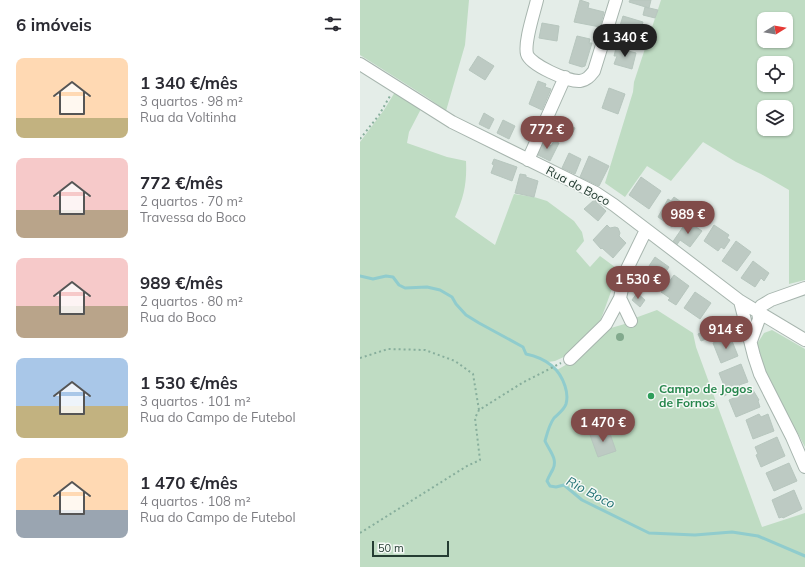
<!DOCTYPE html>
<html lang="pt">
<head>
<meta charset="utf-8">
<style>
	body { margin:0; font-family:Mulish,sans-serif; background:#f2f2f3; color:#2b2b33; height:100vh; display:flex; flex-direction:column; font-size:15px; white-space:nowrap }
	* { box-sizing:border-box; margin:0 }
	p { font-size:13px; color:#7c7c81 }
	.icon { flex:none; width:22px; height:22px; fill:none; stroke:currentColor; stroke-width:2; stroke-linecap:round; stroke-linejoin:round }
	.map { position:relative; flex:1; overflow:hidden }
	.panel { display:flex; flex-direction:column; background:#fff; width:360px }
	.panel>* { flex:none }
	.needle { width:26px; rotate:79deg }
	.buttons { position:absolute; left:397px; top:12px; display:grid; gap:8px }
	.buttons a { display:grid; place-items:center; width:36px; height:36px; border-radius:8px; background:#fff; box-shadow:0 1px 3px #0004; font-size:20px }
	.scale { position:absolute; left:12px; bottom:10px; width:77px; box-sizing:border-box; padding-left:4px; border:2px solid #253d33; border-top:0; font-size:11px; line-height:14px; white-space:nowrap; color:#253d33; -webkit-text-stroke:3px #f5f9f6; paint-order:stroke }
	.price { position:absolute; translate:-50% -34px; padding:0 9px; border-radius:14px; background:#804c4a; color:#fff; font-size:13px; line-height:26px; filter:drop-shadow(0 1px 2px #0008) }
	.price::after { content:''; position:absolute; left:50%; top:24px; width:12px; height:9px; margin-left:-6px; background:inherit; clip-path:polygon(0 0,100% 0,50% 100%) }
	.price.on { background:#222; color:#fff }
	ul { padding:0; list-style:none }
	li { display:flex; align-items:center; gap:12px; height:100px; padding:0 16px }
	li span { display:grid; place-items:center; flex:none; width:112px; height:80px; border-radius:8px; color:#555 }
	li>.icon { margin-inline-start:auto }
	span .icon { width:48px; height:48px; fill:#fffc; stroke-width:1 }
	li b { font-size:17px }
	h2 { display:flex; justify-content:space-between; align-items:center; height:48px; padding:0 16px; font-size:17px }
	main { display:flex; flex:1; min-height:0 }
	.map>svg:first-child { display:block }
</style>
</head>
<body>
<main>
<section class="panel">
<h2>6 imóveis<svg class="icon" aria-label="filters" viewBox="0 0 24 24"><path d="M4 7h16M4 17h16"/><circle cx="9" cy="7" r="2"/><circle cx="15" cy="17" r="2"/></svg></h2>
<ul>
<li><span style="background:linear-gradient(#ffd9b3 75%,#c2b280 0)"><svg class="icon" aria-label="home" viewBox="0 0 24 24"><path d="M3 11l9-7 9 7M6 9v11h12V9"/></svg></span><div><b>1 340 €/mês</b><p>3 quartos · 98 m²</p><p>Rua da Voltinha</p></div></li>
<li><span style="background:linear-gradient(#f6c9c9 65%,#b9a48a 0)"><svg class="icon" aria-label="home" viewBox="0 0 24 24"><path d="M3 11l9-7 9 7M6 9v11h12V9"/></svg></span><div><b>772 €/mês</b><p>2 quartos · 70 m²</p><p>Travessa do Boco</p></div></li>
<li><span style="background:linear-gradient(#f6c9c9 60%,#b9a48a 0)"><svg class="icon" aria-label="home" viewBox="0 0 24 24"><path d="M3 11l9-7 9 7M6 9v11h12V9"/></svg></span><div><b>989 €/mês</b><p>2 quartos · 80 m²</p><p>Rua do Boco</p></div></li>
<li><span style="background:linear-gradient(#a9c7e8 60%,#c2b280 0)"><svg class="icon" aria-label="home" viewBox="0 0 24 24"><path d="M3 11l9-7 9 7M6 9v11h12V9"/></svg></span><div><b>1 530 €/mês</b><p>3 quartos · 101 m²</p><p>Rua do Campo de Futebol</p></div></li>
<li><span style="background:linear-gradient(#ffd9b3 65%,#9aa5b1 0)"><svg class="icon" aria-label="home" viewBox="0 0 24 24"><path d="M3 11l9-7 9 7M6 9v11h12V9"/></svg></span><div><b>1 470 €/mês</b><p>4 quartos · 108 m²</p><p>Rua do Campo de Futebol</p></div></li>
</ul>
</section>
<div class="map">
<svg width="445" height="567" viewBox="0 0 445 567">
	<rect width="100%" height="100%" fill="#e4ede8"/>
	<path fill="#bfdcc3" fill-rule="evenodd" d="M0 0H109L105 45 86 111 68 98 0 55Z
		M301 0H445V280L429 284V190L401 174 376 162 343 142 311 181 287 166 265 197 245 183 273 92 274 82ZM404 19H426V41H404ZM404 63H426V85H404ZM404 107H426V129H404Z
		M35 92 61 109 49 132 47 143 87 157 106 161C107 183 104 197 95 217L135 245 154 194 174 197 187 201 214 221 222 232 224 241 216 251 230 267 240 256 259 270 238 327 208 355 195 361 188 362 197 370 214 360 251 328 268 323 275 318 297 310 333 333 336 347 402 527 445 513V567H0V142L24 110Z
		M412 330 445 349V447L407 376 397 344 404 333Z"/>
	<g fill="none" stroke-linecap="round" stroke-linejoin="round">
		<path stroke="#90cccd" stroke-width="3" d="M0 276 13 279 26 276 33 277 39 285 45 288 67 287 80 290 92 297 96 304 106 315 119 323 163 347 166 354C185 358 199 367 205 386 207 392 208 397 206 404 204 410 198 414 194 418 189 425 187 434 185 441 189 450 198 459 193 469 191 473 189 476 187 481L190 486 196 487 204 485 222 500 289 533 335 535 372 532 398 536 445 556"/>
	</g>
	<path fill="#bdcac3" stroke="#b7c6be" d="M220 0 229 3 228 8 244 12 240 27 214 22Z
		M270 0H291L289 8 269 2Z
		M285 7 298 10 295 18 283 15Z
		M263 16 283 22 278 38 258 32Z
		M182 23 199 26 197 41 179 38Z
		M217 36 230 39 229 43H232L225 66 222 67 209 63Z
		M256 48 276 53 272 69 254 64 257 56H254Z
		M118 56 134 66 125 80 109 70Z
		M178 81 186 84 185 87 191 89 182 110 169 104Z
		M249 88 265 94 258 114 242 108Z
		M124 113 134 119 129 129 119 124Z
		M193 117 215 128 211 136 199 130 201 126 192 121Z
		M143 120 155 126 149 139 137 133Z
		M183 141 191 146 194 141 199 143 190 161 176 154Z
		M209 153 221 159 215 174 202 168Z
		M229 156 249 166 239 186 220 177Z
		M134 159 157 167 152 181 131 173 134 165 132 164Z
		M160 174 166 175V177L178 181 174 197 155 193Z
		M281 177 301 191 289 209 269 195Z
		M314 197 327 206 312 227 298 217 308 199 311 201Z
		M234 200 246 211 238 221 224 209Z
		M327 221 342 231 330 247 320 240 316 246 312 243Z
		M247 225 250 228 255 227 258 228 260 233 259 236 266 243 253 258 242 248 241 249 233 240Z
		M354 225 369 235 367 238 370 240 364 249 361 247 358 251 344 241Z
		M376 241 391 252 377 271 362 261Z
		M295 257 309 267 293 291 279 281Z
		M393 261 409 273 404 281 401 278 395 287 381 278Z
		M314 275 329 286 316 305 308 300 310 298 301 292 302 291 299 288 305 279 309 282Z
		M335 292 351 303 340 319 324 308Z
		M277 293 285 300 280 307 272 300Z
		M367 318 371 329 341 341 338 334 344 331 343 328Z
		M370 336 378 356 361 363 353 343Z
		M381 364 388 382 379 385 380 387 369 391 370 393 364 396 362 390 365 388 359 373Z
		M393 390 399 400 398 401 400 407 376 417 369 400Z
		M399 414 401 417 408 414 414 431 393 439 386 420Z
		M248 428 256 451 238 457 230 435Z
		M417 437 425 456 401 467 396 455 398 454 395 447Z
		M429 463 437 481 414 491 406 473Z
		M434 490 442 509 423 518 422 517 419 518 412 500Z"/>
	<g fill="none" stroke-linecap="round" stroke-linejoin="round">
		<g stroke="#a7b5ae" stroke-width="14">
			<path id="minor" d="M177 0C174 13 164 42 167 54 170 65 209 82 220 81 227 80 230 76 234 71L256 0
				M0 64 92 122 236 193 254 205 380 301 445 340
				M168 160 205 77
				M260 298 271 321
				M380 301 394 356 400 374 432 437 445 467
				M391 341 399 319 398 311 401 306 411 300 445 288
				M210 359 246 324 260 298 266 271 286 230"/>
		</g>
		<path stroke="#87ae9c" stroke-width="2" stroke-dasharray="2 3" stroke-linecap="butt" d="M0 139 19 115 30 96
			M0 358 28 349 65 350 95 361 113 374 119 410
			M0 533 107 466 120 460 115 418 119 410 162 383 201 363"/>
		<use href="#minor" stroke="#fff" stroke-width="12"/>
	</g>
	<circle fill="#82a98d" cx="260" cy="337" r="4"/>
	<circle fill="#2e9e5b" stroke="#f5f9f6" stroke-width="1.5" cx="291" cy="396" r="4"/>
	<g text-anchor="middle" stroke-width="3" stroke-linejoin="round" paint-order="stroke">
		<g font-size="12" fill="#253d33" stroke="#f5f9f6">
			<text transform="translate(218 186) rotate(28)" y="4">Rua do Boco</text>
		</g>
		<g font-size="12" font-weight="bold" fill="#27864d" stroke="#f5f9f6" text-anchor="start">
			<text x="299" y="393">Campo de Jogos<tspan x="299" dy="14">de Fornos</tspan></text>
		</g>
		<g font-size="13" font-style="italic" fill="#237375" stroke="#f5f9f6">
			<text transform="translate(231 492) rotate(28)" y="5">Rio Boco</text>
		</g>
	</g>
</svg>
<div class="buttons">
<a><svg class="needle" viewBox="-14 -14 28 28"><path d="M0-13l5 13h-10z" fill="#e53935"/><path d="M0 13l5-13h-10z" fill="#7c7c81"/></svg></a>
<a><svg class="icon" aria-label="locate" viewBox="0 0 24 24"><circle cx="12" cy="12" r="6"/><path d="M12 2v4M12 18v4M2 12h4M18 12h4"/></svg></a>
<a><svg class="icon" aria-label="layers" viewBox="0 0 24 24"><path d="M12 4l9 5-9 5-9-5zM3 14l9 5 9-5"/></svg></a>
</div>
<div class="scale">50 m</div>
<b class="price on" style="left:265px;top:58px">1 340 €</b>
<b class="price" style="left:187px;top:150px">772 €</b>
<b class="price" style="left:328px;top:235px">989 €</b>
<b class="price" style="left:278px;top:300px">1 530 €</b>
<b class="price" style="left:366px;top:350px">914 €</b>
<b class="price" style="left:243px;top:443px">1 470 €</b>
</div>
</main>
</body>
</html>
